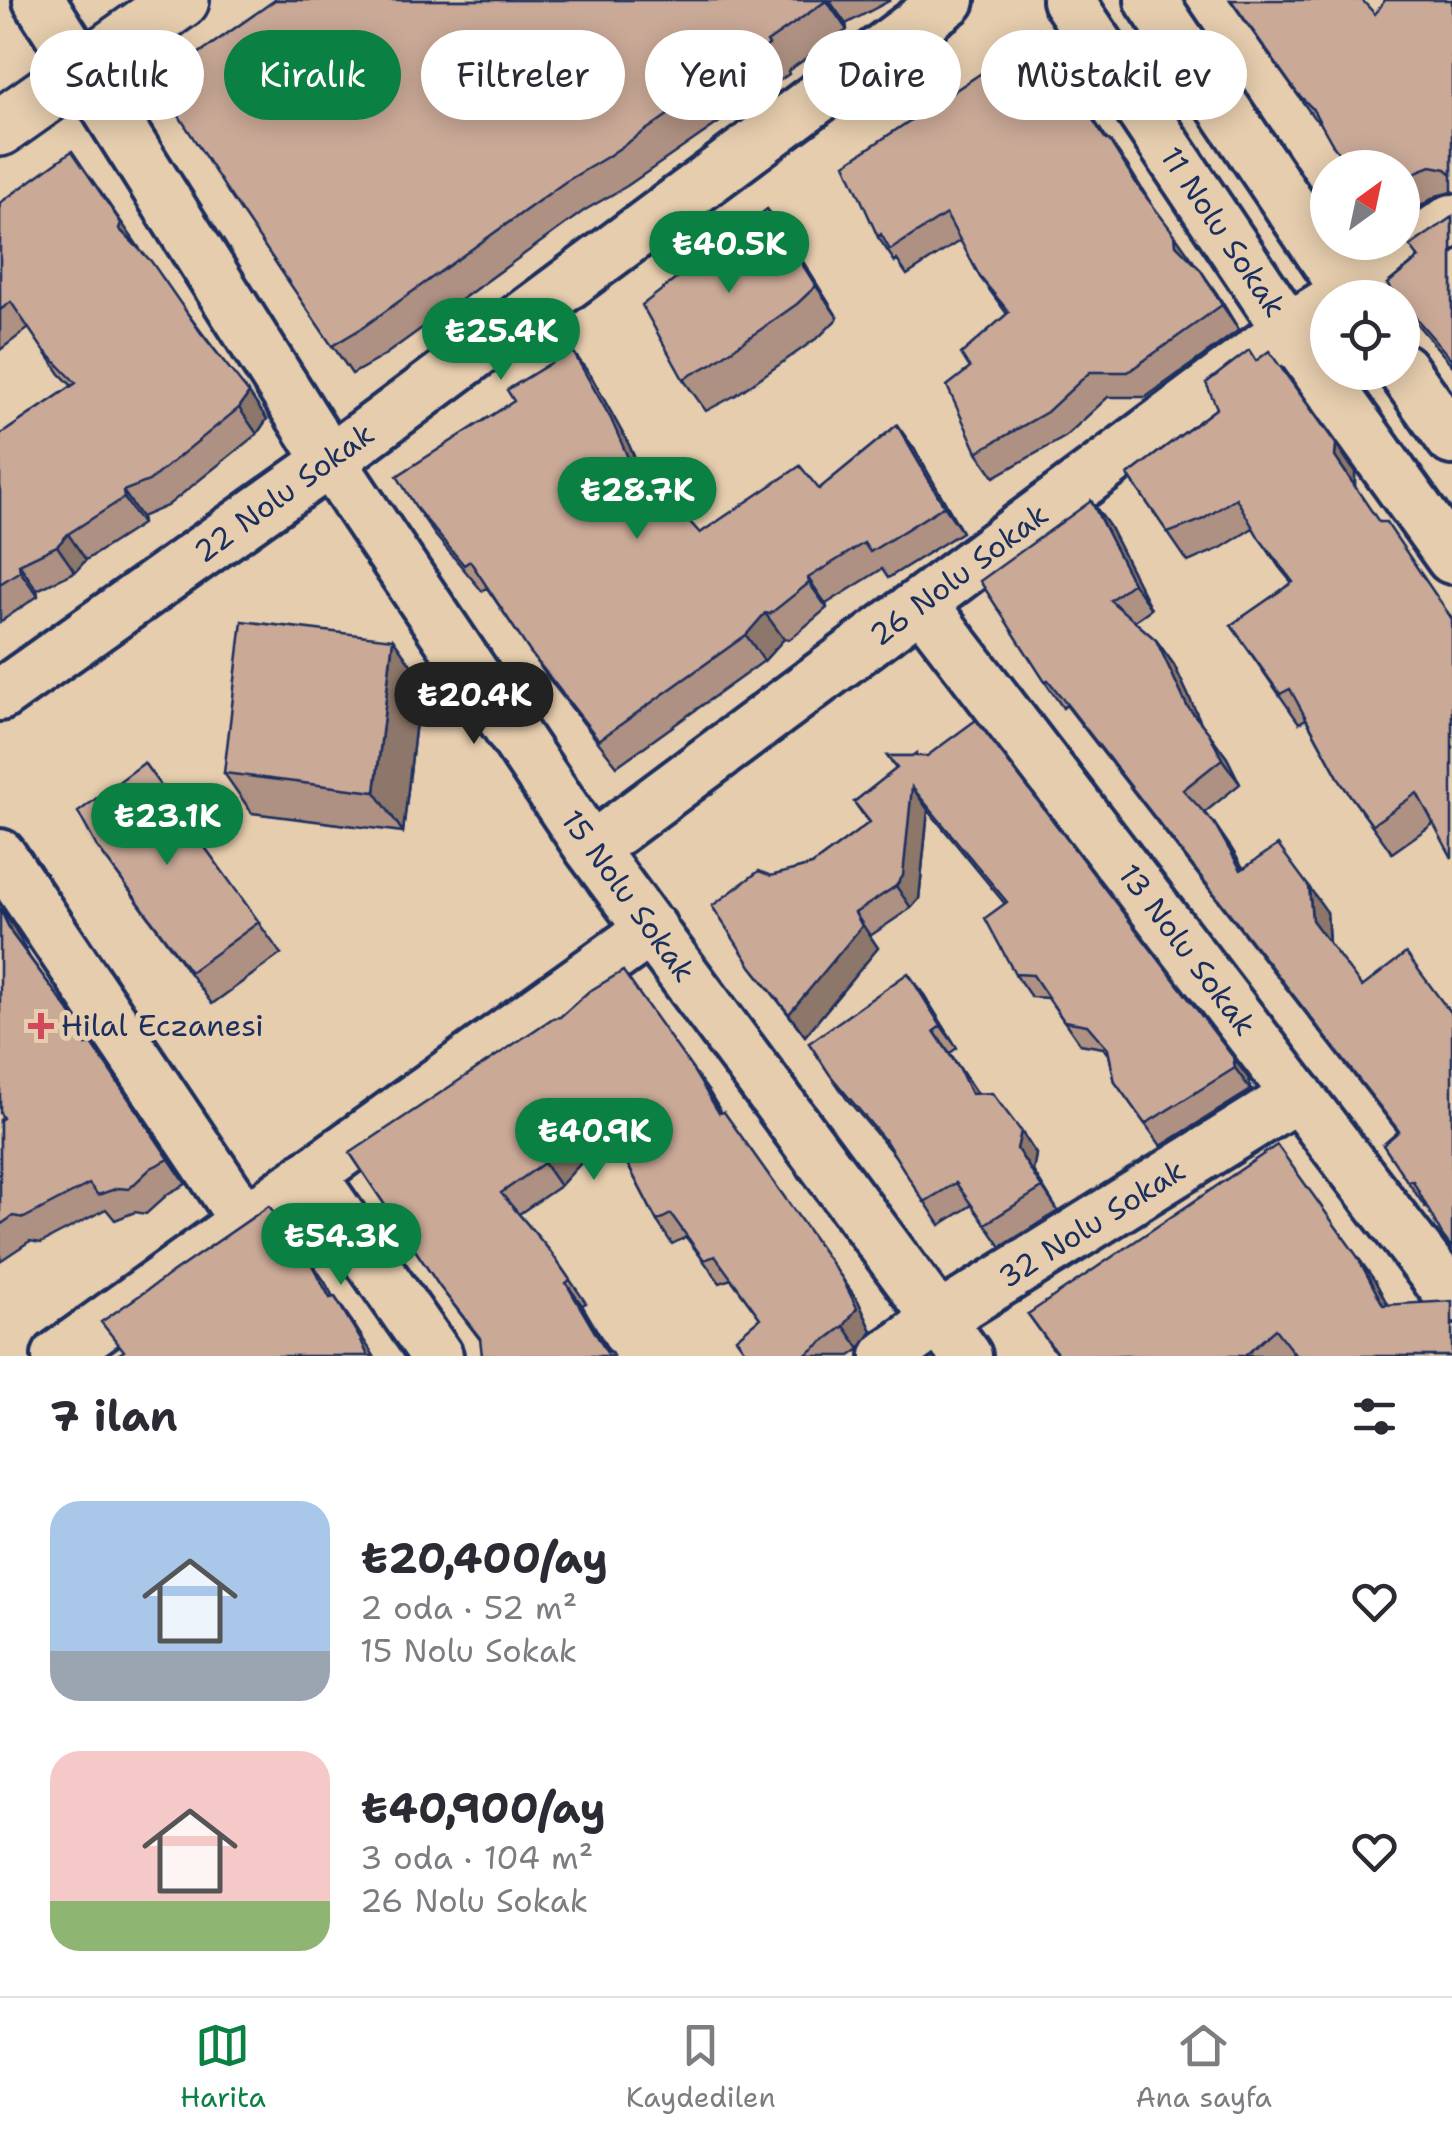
<!DOCTYPE html>
<html lang="tr">
<head>
<meta charset="utf-8">
<style>
	body { margin:0; font-family:"Shantell Sans",sans-serif; background:#f7f7f7; color:#2b2b33; height:100vh; display:flex; flex-direction:column; font-size:38px; white-space:nowrap }
	* { box-sizing:border-box; margin:0 }
	p { font-size:32px; color:#7c7c81 }
	.icon { flex:none; width:55px; height:55px; fill:none; stroke:currentColor; stroke-width:2; stroke-linecap:round; stroke-linejoin:round }
	.map { position:relative; height:1356px; overflow:hidden }
	.drawer { display:flex; flex-direction:column; background:#fff; flex:1 }
	.drawer>* { flex:none }
	.guide { position:absolute; left:30px; top:30px; width:1392px; height:90px; display:flex; gap:20px }
	.needle { width:65px; rotate:33deg }
	.buttons { position:absolute; left:1310px; top:150px; display:grid; gap:20px }
	.buttons a { display:grid; place-items:center; width:110px; height:110px; border-radius:50%; background:#fff; box-shadow:0 5px 25px #0003; font-size:50px }
	.price { position:absolute; translate:-50% -85px; padding:0 22px; border-radius:35px; background:#0b8043; color:#fff; font-size:32px; line-height:65px; filter:drop-shadow(0 2px 5px #0008) }
	.price::after { content:''; position:absolute; left:50%; top:60px; width:30px; height:22px; margin-left:-15px; background:inherit; clip-path:polygon(0 0,100% 0,50% 100%) }
	.price.on { background:#222; color:#fff }
	ul { padding:0; list-style:none }
	li { display:flex; align-items:center; gap:30px; height:250px; padding:0 50px }
	li span { display:grid; place-items:center; flex:none; width:280px; height:200px; border-radius:30px; color:#555 }
	li>.icon { margin-inline-start:auto }
	span .icon { width:120px; height:120px; fill:#fffc; stroke-width:1 }
	li b { font-size:42px }
	h2 { display:flex; justify-content:space-between; align-items:center; height:120px; padding:0 50px; font-size:42px }
	.pill { padding:0 35px; border-radius:45px; background:#fff; box-shadow:0 5px 25px #0003; font-size:35px; line-height:90px }
	.pill.on { background:#0b8043; color:#fff }
	.dock { display:flex; justify-content:space-around; align-items:center; height:140px; border-top:2px solid #e1e1e2; background:#fff; font-size:28px; color:#7c7c81 }
	.dock a { display:grid; justify-items:center; gap:5px }
	.dock .on { color:#0b8043 }
	.map>svg:first-child { display:block }
</style>
</head>
<body>
<div class="map">
<svg width="1452" height="1356" viewBox="0 0 1452 1356">
	<rect width="100%" height="100%" fill="#e6cdae"/>
	<filter id="ink" filterUnits="userSpaceOnUse"><feTurbulence type="fractalNoise" baseFrequency=".01" numOctaves="2"/><feDisplacementMap in="SourceGraphic" scale="20" xChannelSelector="R" yChannelSelector="G"/><feConvolveMatrix kernelMatrix="1 2 1 2 8 2 1 2 1" color-interpolation-filters="sRGB"/></filter>
	<g filter="url(#ink)">
		<g fill="none" stroke-linecap="round" stroke-linejoin="round">
			<g stroke="#1b2f5e" stroke-width="58">
				<path id="minor" d="M39 0 330 461 591 849 966 1356
					M1068 0 1288 329 1452 558
					M1151 0 1352 298
					M1337 298 1452 220
					M1402 369 1452 439
					M921 603 1452 1297
					M0 695 330 461 949 0
					M591 849 1288 329 1328 304
					M0 855 247 1223
					M310 1174 437 1356
					M58 1356 652 929
					M887 1356 939 1319 1298 1095"/>
			</g>
			<g stroke="#1b2f5e" stroke-width="62">
				<path id="tertiary" d="M0 128 181 0"/>
			</g>
			<use href="#minor" stroke="#e6cdae" stroke-width="50"/>
			<use href="#tertiary" stroke="#e6cdae" stroke-width="55"/>
		</g>
		<path fill="#ae9182" stroke="#1b2f5e" stroke-width="2.5" d="M275 0H891L846 24 847 30 788 71 789 74 627 186 585 210 382 357 352 374 228 192Z
			M1230 0 1375 14 1452 0V192L1436 196 1402 219V168H1349L1323 126 1314 118Z
			M1076 92 1107 140 1127 165 1150 202 1217 294 1239 330 1146 397H1108L1065 437 994 477 977 452 970 368 1007 314 980 277 961 240 907 275 897 260 895 262 878 237Z
			M0 203 139 249 267 419 257 434 167 506 141 517 142 524 86 560 75 572 37 590 38 596 0 622V435L72 386 60 374 29 328 0 350Z
			M1452 217V365L1404 309 1402 306V298H1396L1387 284 1418 258Z
			M790 241 838 318 820 336 736 395 706 411 683 379Z
			M1256 361 1355 472V486L1433 824 1392 853 1342 784 1306 719 1299 723 1231 625 1292 583 1279 567 1253 528 1221 548 1188 562 1128 475 1217 408Z
			M591 376 629 445 654 502 700 533 819 489 897 425 915 450 962 532 888 578 882 569 826 604 827 608 789 640 784 639 764 661 617 766 548 678 487 588 482 591 435 535 417 509Z
			M1091 501 1109 526 1151 609 1134 621 1156 640 1174 665 1201 723 1227 758 1240 784 1204 813 1231 848 1243 868 1327 912 1329 943 1427 1207H1425L1383 1145 1398 1132 1066 705 1063 708 1045 682Z
			M393 639 421 679 403 832 252 813 224 773Z
			M887 756H918L1233 1057 1249 1079 1251 1090 1161 1146 1115 1082 1109 1054 1103 1048 1080 1044 1048 998 1031 997 1015 974 1005 904 928 810 919 899 911 908 870 936 878 948 805 1036 751 966 771 876 812 865 869 823 854 802 896 769Z
			M144 763 281 954 212 1004 96 845Z
			M15 929 28 955 91 1042 186 1184 169 1193 146 1214 135 1212 115 1220 106 1209 41 1243 30 1241 0 1261V1120L3 1118Z
			M924 995 957 1048 950 1053 976 1094 1021 1131 1036 1154 1033 1171 1058 1211 1001 1247 972 1205 940 1225 896 1157 846 1098 809 1043Z
			M709 1092 721 1112 858 1301 872 1331 860 1349 850 1356H749L760 1318 731 1279 720 1283 686 1237 672 1244 657 1221 610 1131 560 1186 519 1214 550 1251 586 1303 582 1305 481 1341 440 1287 350 1153Z
			M1375 1281 1387 1305 1452 1356H1294L1292 1354 1291 1356H1058L1028 1314Z"/>
		<path fill="#8d766a" stroke="#1b2f5e" stroke-width="2.5" d="M826 0H829L846 24 847 30Z
			M1059 67 1076 92 1123 165 1106 140Z
			M1109 140 1127 165 1157 214 1140 189Z
			M90 177 140 249 119 229Z
			M767 209 790 241 838 318 816 286Z
			M1175 235 1192 259 1194 270 1176 245Z
			M1200 269 1217 294 1239 330 1222 305Z
			M572 350 591 376 629 445 666 529 648 503Z
			M249 393 267 419 257 434 239 408Z
			M897 425 915 450 962 532 944 506Z
			M1336 444 1355 472V486L1335 457Z
			M123 491 141 517 142 524 124 498Z
			M1091 501 1109 526 1151 609 1133 583Z
			M68 534 86 560 75 572 57 546Z
			M19 564 37 590 38 596 20 571Z
			M808 578 826 604 827 608 809 583Z
			M765 613 784 639 764 661 746 635Z
			M393 639 421 679 403 832 375 792Z
			M1156 640 1174 665 1205 731 1187 706Z
			M1209 733 1227 758 1240 784 1222 759Z
			M912 787 928 810 919 899 911 908 896 886Z
			M1214 823 1231 848 1259 895 1241 870Z
			M1309 887 1327 912 1329 945 1312 920Z
			M0 908 15 929 30 958 12 934Z
			M855 913 878 948 805 1036 789 1014Z
			M908 973 924 995 957 1048 941 1026Z
			M74 1018 91 1042 186 1184 92 1045H86Z
			M934 1031 976 1092 987 1117 971 1094Z
			M1233 1057 1249 1079 1251 1090 1235 1068Z
			M693 1070 709 1092 734 1135 719 1113Z
			M597 1105 613 1128 560 1186 544 1163Z
			M1021 1131 1036 1154 1033 1171 1058 1211 1017 1149Z
			M307 1256 325 1282 348 1324 330 1298Z
			M1357 1256 1375 1281 1401 1330 1383 1305Z
			M842 1278 858 1301 872 1331 860 1349 844 1326Z
			M566 1283 582 1305 612 1356H609Z
			M335 1297 353 1323 374 1356H368Z"/>
		<path fill="#caa997" stroke="#1b2f5e" stroke-width="2.5" d="M275 0H826V1L767 42 769 45 607 157 565 182 362 328 332 346 228 192 179 116 161 80Z
			M1231 0H1362L1375 14 1385 0H1452V174L1446 169 1431 166 1418 171 1402 182V168H1350L1334 147 1312 108 1297 93Z
			M1034 38 1059 67 1106 140H1109L1140 189 1175 235 1176 245 1200 269 1222 305 1128 372H1090L1047 412 977 452 947 386 970 368 961 354 1009 312 980 277 946 214 890 250 881 234 878 237 845 164Z
			M72 151 121 223 119 229 151 261 201 333 249 393 239 408 149 481 123 491 124 498 68 534 57 546 19 564 20 571 0 584V435L76 383 42 348 11 302 0 310V203Z
			M767 209 816 286 797 304 713 363 683 379 642 305Z
			M1452 217V360L1402 302V298H1398L1387 284 1419 258 1410 246Z
			M572 350 611 419 648 503 670 500 700 533 800 466 819 489 897 425 944 506 870 552 864 543 808 578 809 583 770 614 765 613 746 635 599 740 530 652 470 561 464 565 417 509 397 476 514 401 507 390Z
			M1249 350 1256 361 1269 351 1336 444 1335 457 1379 522H1386L1452 619V858L1417 793 1372 825 1342 784 1290 689 1280 694 1231 625 1293 582 1259 538 1236 498 1202 520 1168 533 1128 475 1217 408 1206 383Z
			M1091 501 1133 583 1110 600 1156 640 1187 706 1209 733 1222 759 1183 790 1214 823 1241 870 1278 845 1309 887 1312 920 1362 987 1406 953 1452 1015V1248L1442 1235 1413 1181H1407L1383 1145 1399 1131 1048 680 1045 682 980 581Z
			M242 621 393 639 375 792 224 773Z
			M976 720 1233 1057 1235 1068 1145 1124 1115 1082 1108 1049 1087 1025 1064 1021 1033 975 1015 974 985 918 1007 902 912 787 903 876 896 886 855 913 862 926 789 1014 751 966 712 906 759 871 771 876 812 865 870 822 854 802 897 768 887 756H912L916 753V756H927Z
			M144 763 259 922 190 972 96 845 78 812Z
			M0 909 12 934 74 1018 86 1045 92 1044 169 1159 151 1168 129 1189 118 1188 98 1195 89 1184 24 1218 13 1216 0 1225V1120L3 1118 0 1113Z
			M623 971 693 1070 719 1113 724 1112 842 1278 857 1308 844 1326 804 1356H749L736 1338 760 1318 715 1256 704 1260 671 1214 657 1221 597 1105 544 1163 501 1193 550 1251 570 1280 566 1283 607 1353 611 1352 613 1356H482L480 1338 440 1287 350 1153 553 1018 560 1017 588 992Z
			M908 973 941 1026 934 1031 960 1070 971 1094 992 1093 1021 1131 1017 1149 1042 1188 985 1224 956 1183 924 1202 887 1143 830 1075 809 1043Z
			M1277 1145 1357 1256 1383 1305 1452 1301V1356H1296L1275 1329 1245 1356H1059L1028 1314Z
			M269 1206 307 1256 330 1298 335 1297 361 1340 368 1356H116L124 1351 101 1322Z"/>
	</g>
	<path fill="#d1495b" stroke="#e6cdae" stroke-width="4" d="M36 1011h10v10h10v10h-10v10h-10v-10h-10v-10h10z"/>
	<g text-anchor="middle" stroke-width="10" stroke-linejoin="round" paint-order="stroke">
		<g font-size="30" fill="#1b2f5e" stroke="#e6cdae">
			<text transform="translate(1223 232) rotate(56)" y="10">11 Nolu Sokak</text>
			<text transform="translate(284 493) rotate(-36)" y="10">22 Nolu Sokak</text>
			<text transform="translate(959 575) rotate(-37)" y="10">26 Nolu Sokak</text>
			<text transform="translate(628 896) rotate(54)" y="10">15 Nolu Sokak</text>
			<text transform="translate(1187 950) rotate(53)" y="10">13 Nolu Sokak</text>
			<text transform="translate(1092 1224) rotate(-32)" y="10">32 Nolu Sokak</text>
		</g>
		<g font-size="30" fill="#1b2f5e" stroke="#e6cdae" text-anchor="start">
			<text x="61" y="1036">Hilal Eczanesi</text>
		</g>
	</g>
</svg>
<div class="buttons">
<a><svg class="needle" viewBox="-14 -14 28 28"><path d="M0-13l5 13h-10z" fill="#e53935"/><path d="M0 13l5-13h-10z" fill="#7c7c81"/></svg></a>
<a><svg class="icon" aria-label="locate" viewBox="0 0 24 24"><circle cx="12" cy="12" r="6"/><path d="M12 2v4M12 18v4M2 12h4M18 12h4"/></svg></a>
</div>
<b class="price" style="left:729px;top:296px">₺40.5K</b>
<b class="price" style="left:501px;top:383px">₺25.4K</b>
<b class="price" style="left:637px;top:542px">₺28.7K</b>
<b class="price on" style="left:474px;top:747px">₺20.4K</b>
<b class="price" style="left:167px;top:868px">₺23.1K</b>
<b class="price" style="left:594px;top:1183px">₺40.9K</b>
<b class="price" style="left:341px;top:1288px">₺54.3K</b>
<div class="guide">
<a class="pill">Satılık</a>
<a class="pill on">Kiralık</a>
<a class="pill">Filtreler</a>
<a class="pill">Yeni</a>
<a class="pill">Daire</a>
<a class="pill">Müstakil ev</a>
</div>
</div>
<section class="drawer">
<h2>7 ilan<svg class="icon" aria-label="filters" viewBox="0 0 24 24"><path d="M4 7h16M4 17h16"/><circle cx="9" cy="7" r="2"/><circle cx="15" cy="17" r="2"/></svg></h2>
<ul>
<li><span style="background:linear-gradient(#a9c7e8 75%,#9aa5b1 0)"><svg class="icon" aria-label="home" viewBox="0 0 24 24"><path d="M3 11l9-7 9 7M6 9v11h12V9"/></svg></span><div><b>₺20,400/ay</b><p>2 oda · 52 m²</p><p>15 Nolu Sokak</p></div><svg class="icon" aria-label="heart" viewBox="0 0 24 24"><path d="M12 20l-8-8c-3-5 5-10 8-4 3-6 11-1 8 4z"/></svg></li>
<li><span style="background:linear-gradient(#f6c9c9 75%,#8fb573 0)"><svg class="icon" aria-label="home" viewBox="0 0 24 24"><path d="M3 11l9-7 9 7M6 9v11h12V9"/></svg></span><div><b>₺40,900/ay</b><p>3 oda · 104 m²</p><p>26 Nolu Sokak</p></div><svg class="icon" aria-label="heart" viewBox="0 0 24 24"><path d="M12 20l-8-8c-3-5 5-10 8-4 3-6 11-1 8 4z"/></svg></li>
</ul>
</section>
<nav class="dock">
<a class="on"><svg class="icon" aria-label="map" viewBox="0 0 24 24"><path d="M3 6l6-2 6 2 6-2v14l-6 2-6-2-6 2zM9 4v14M15 6v14"/></svg>Harita</a>
<a><svg class="icon" aria-label="saved" viewBox="0 0 24 24"><path d="M7 4h10v16l-5-4-5 4z"/></svg>Kaydedilen</a>
<a><svg class="icon" aria-label="home" viewBox="0 0 24 24"><path d="M3 11l9-7 9 7M6 9v11h12V9"/></svg>Ana sayfa</a>
</nav>
</body>
</html>
